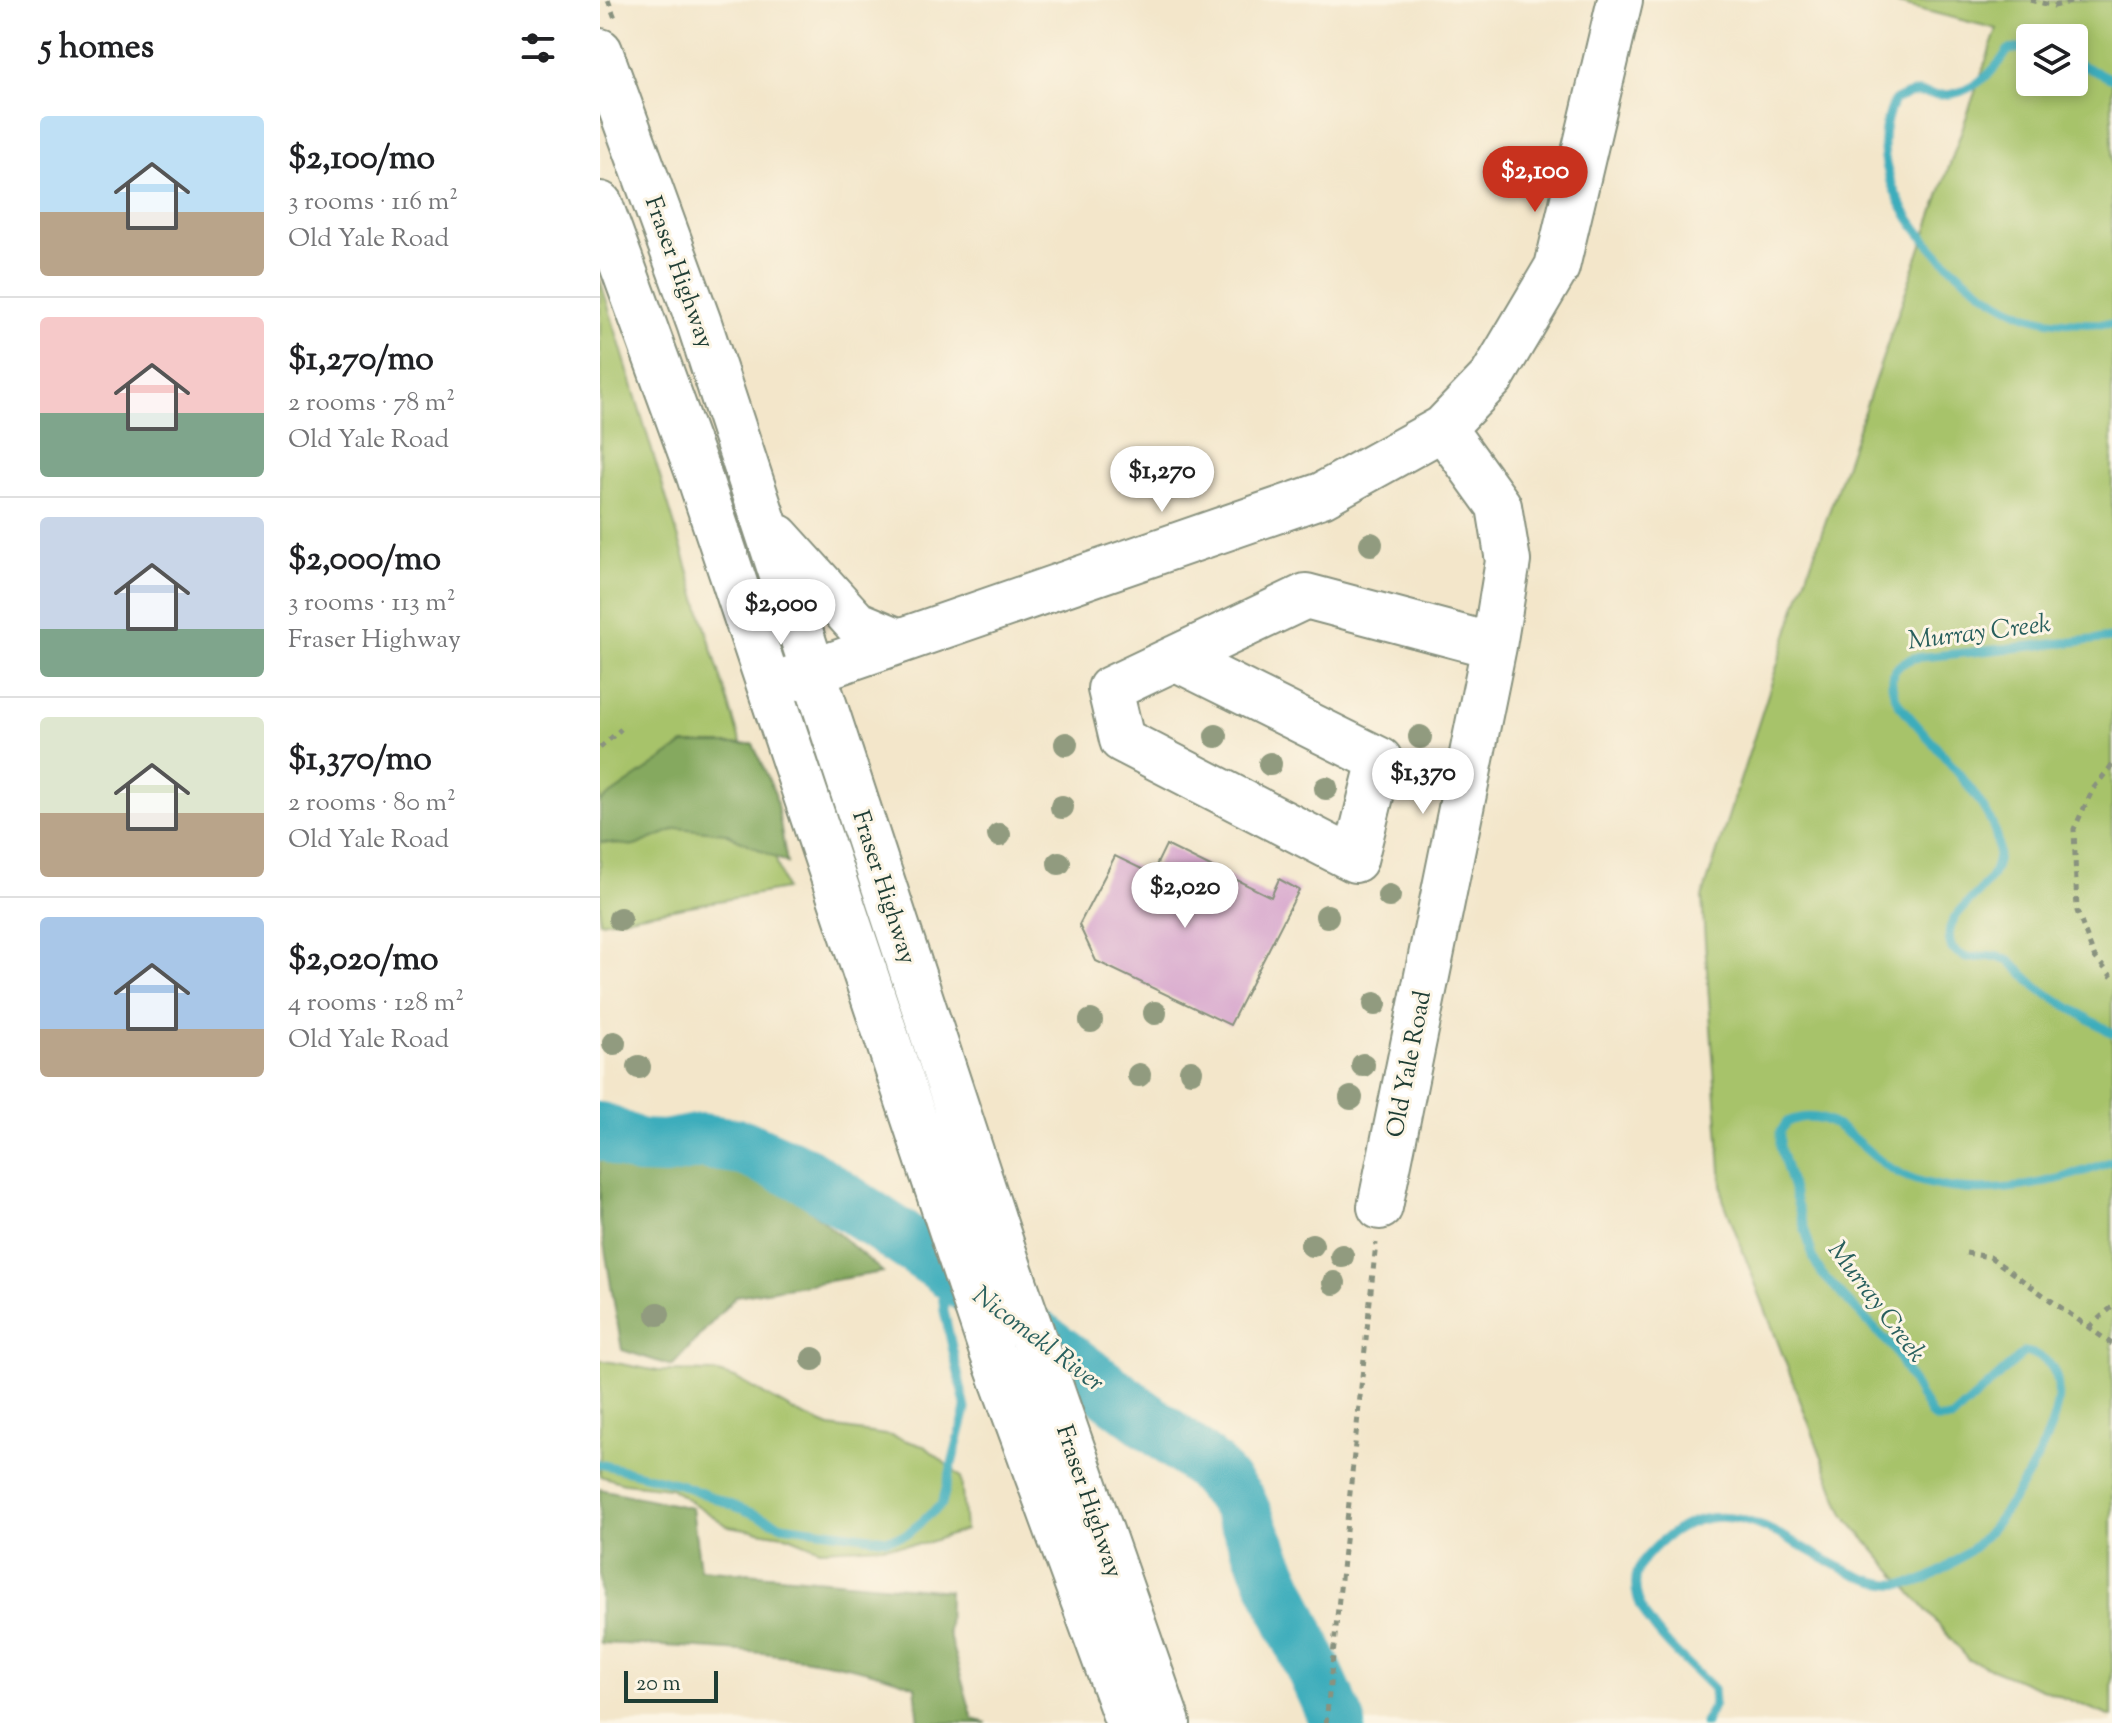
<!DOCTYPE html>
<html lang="en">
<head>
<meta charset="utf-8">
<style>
	body { margin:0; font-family:"Sorts Mill Goudy",serif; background:#f2f2f2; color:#202124; height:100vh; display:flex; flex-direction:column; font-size:30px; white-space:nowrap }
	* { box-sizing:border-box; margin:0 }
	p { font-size:26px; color:#757577 }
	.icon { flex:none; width:44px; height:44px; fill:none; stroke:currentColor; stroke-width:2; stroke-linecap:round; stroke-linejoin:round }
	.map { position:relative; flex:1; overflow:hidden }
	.side { display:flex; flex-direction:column; background:#fff; width:600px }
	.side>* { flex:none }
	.tools { position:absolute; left:1416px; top:24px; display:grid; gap:16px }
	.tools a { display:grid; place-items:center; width:72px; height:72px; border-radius:8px; background:#fff; box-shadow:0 4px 12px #0003; font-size:40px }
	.scale { position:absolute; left:24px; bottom:20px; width:94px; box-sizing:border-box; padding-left:8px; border:4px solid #1f3d34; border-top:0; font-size:22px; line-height:28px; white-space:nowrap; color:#1f3d34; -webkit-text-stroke:6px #fcf5e5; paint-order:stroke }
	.price { position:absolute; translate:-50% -68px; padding:0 18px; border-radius:28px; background:#fff; color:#222; font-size:26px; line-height:52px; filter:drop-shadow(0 2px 4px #0008) }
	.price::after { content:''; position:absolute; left:50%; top:48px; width:24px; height:18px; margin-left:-12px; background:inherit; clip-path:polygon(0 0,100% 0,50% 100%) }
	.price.active { background:#c8321e; color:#fff }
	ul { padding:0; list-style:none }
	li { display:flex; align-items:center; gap:24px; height:200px; padding:0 40px }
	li+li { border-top:2px solid #e0e0e0 }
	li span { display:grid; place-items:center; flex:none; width:224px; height:160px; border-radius:8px; color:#555 }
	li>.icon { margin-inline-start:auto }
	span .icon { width:96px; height:96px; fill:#fffc; stroke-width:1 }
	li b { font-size:34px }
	h2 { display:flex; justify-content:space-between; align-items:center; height:96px; padding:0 40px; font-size:34px }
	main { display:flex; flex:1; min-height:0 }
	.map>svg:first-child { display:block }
</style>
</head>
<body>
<main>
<section class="side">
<h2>5 homes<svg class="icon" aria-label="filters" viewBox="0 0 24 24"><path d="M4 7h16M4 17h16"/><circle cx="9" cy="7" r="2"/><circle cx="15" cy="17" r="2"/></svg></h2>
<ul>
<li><span style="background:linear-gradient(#bfe0f5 60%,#b9a48a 0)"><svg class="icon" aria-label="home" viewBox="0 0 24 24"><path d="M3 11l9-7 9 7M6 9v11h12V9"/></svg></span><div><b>$2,100/mo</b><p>3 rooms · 116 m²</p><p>Old Yale Road</p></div></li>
<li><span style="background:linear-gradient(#f6c9c9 60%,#7fa58c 0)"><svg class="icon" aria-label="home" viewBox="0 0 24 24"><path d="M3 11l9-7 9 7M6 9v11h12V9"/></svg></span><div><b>$1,270/mo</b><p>2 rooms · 78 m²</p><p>Old Yale Road</p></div></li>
<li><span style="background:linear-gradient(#c9d6e8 70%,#7fa58c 0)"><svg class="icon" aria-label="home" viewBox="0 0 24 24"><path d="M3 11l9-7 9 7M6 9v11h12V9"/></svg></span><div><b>$2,000/mo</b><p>3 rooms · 113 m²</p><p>Fraser Highway</p></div></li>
<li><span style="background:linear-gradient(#dfe7d0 60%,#b9a48a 0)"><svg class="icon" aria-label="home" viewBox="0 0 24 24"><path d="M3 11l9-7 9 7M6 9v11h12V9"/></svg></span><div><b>$1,370/mo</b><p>2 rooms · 80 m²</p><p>Old Yale Road</p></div></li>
<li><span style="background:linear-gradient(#a9c7e8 70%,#b9a48a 0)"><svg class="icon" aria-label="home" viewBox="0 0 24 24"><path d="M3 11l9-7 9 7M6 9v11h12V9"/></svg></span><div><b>$2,020/mo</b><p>4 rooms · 128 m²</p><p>Old Yale Road</p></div></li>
</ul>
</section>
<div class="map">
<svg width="1512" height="1723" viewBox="0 0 1512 1723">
	<rect width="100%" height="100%" fill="#fcf5e5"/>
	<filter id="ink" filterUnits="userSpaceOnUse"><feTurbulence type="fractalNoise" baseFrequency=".0125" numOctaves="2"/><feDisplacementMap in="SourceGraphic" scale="16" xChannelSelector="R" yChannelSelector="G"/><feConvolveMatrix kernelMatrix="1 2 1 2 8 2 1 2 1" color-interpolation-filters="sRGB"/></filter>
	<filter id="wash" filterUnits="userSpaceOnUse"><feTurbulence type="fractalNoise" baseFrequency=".006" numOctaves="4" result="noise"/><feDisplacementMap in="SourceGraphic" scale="32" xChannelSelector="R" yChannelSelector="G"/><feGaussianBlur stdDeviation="1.8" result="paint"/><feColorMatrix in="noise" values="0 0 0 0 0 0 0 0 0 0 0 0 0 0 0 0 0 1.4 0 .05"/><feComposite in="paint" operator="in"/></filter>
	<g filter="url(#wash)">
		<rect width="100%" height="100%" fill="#f3e6ca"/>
		<path fill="#a7c36a" stroke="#63804f" stroke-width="2" fill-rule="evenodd" d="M1283 0H1512V1717L1369 1660 1244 1515 1123 1199 1102 898 1198 601 1397 29ZM1430 38H1474V82H1430Z
			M0 279 185 889 0 922Z
			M0 1360 58 1371 114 1372 135 1378 199 1414 230 1427 292 1436 326 1447 361 1477 365 1530 323 1544 220 1549 189 1536 128 1526 70 1488 24 1483 0 1476Z"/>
		<path fill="#85a95e" stroke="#527349" stroke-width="2" d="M84 744H153L175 794 187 863 125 833 78 828 35 846 0 842V802Z
			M0 1146 39 1168 122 1155 188 1191 283 1272 136 1296 72 1366 22 1350 0 1220Z
			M0 1489 92 1508 100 1569 349 1591 348 1632 373 1719 387 1723H319L315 1686C225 1650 97 1648 0 1643Z"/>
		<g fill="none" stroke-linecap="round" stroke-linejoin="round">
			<path stroke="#3eadbc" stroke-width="9" d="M1430 47 1408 50C1395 72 1370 95 1342 95 1320 95 1317 87 1294 101 1252 184 1350 282 1421 313 1449 325 1482 323 1512 324
				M1474 62 1512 79
				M1512 638 1313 658C1289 667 1287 682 1299 704 1325 736 1384 795 1395 832 1415 896 1333 902 1352 949L1366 958 1396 956 1409 960 1439 989 1512 1033
				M0 1464 79 1484 182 1525 287 1539 307 1534 342 1504 366 1409 344 1311 339 1263
				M1105 1723 1114 1704 1113 1689C1084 1658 1008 1602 1046 1557 1143 1443 1232 1613 1323 1580 1338 1574 1361 1558 1374 1547 1406 1519 1511 1367 1425 1352L1351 1419H1336L1331 1415 1293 1348 1222 1274 1214 1260 1180 1147V1132L1187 1122C1234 1102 1258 1150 1292 1169 1301 1175 1315 1180 1326 1183 1387 1199 1455 1184 1512 1161"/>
			<path stroke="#3eadbc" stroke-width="56" d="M0 1130 39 1147 65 1148 101 1141 142 1147 206 1175 339 1263 608 1466 639 1503 738 1723"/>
		</g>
		<g id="blocks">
			<path fill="#d39ecb" d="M566 845 671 897 679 879 699 890 630 1025 496 961 479 925 515 856 552 874Z"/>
		</g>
	</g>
	<g filter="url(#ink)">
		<use href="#blocks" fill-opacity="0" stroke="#89927f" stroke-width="2"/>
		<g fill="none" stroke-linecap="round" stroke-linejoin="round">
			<g stroke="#89927f" stroke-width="48">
				<path id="minor" d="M575 658 780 760 755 860 522 740 510 689 706 596 894 646
					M176 684 722 495 843 428 892 377 957 267 1020 0
					M780 1207 894 646 908 561 899 506 843 428"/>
			</g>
			<g stroke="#89927f" stroke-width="48">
				<path id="major" d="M0 51 99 323 409 1267 568 1723
					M0 204 98 473 392 1352 528 1723
					M178 537 256 623 299 641"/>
			</g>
			<path stroke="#89927f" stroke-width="5" stroke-dasharray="6 6" stroke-linecap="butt" d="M8 0 15 18
				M1430 0 1454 6 1479 0
				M0 748 21 729
				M1512 765 1493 789 1474 829 1477 911 1494 956 1512 977
				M1366 1253 1390 1257 1512 1344
				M1489 1327 1512 1307
				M726 1723 776 1243"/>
			<use href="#minor" stroke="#fff" stroke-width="44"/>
			<use href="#major" stroke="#fff" stroke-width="44"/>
		</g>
		<g fill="#919b7f">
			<circle cx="771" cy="544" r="12"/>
			<circle cx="616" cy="736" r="12"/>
			<circle cx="820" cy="737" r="12"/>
			<circle cx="466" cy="744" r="12"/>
			<circle cx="670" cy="764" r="12"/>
			<circle cx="726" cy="788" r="12"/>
			<circle cx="462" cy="807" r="12"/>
			<circle cx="399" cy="835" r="12"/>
			<circle cx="459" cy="863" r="12"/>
			<circle cx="789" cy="896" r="12"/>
			<circle cx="727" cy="916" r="12"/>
			<circle cx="20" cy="919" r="12"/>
			<circle cx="775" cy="1004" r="12"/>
			<circle cx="555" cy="1013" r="12"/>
			<circle cx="491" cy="1021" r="12"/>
			<circle cx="14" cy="1043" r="12"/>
			<circle cx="763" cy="1065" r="12"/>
			<circle cx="39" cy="1067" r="12"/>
			<circle cx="591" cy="1071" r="12"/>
			<circle cx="539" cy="1075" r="12"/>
			<circle cx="751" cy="1098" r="12"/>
			<circle cx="712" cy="1245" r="12"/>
			<circle cx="742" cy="1256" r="12"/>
			<circle cx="734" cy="1283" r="12"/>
			<circle cx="58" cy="1314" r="12"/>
			<circle cx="213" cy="1359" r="12"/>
		</g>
	</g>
	<g text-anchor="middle" stroke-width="6" stroke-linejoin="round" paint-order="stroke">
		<g font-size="24" fill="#1f3d34" stroke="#fcf5e5">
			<text transform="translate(80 272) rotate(70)" y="8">Fraser Highway</text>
			<text transform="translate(285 887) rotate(72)" y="8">Fraser Highway</text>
			<text transform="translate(808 1064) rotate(-79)" y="8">Old Yale Road</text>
			<text transform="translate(490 1501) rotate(71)" y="8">Fraser Highway</text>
		</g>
		<g font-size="26" font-style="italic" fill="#285f5d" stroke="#fcf5e5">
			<text transform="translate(1379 631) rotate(-7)" y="9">Murray Creek</text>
			<text transform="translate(1278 1301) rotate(53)" y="9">Murray Creek</text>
			<text transform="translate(439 1338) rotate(37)" y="9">Nicomekl River</text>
		</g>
	</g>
</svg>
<div class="tools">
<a><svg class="icon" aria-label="layers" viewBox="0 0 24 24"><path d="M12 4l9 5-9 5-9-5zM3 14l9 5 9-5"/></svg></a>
</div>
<div class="scale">20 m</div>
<b class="price active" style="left:935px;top:214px">$2,100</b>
<b class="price" style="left:562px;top:514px">$1,270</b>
<b class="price" style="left:181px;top:647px">$2,000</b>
<b class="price" style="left:823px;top:816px">$1,370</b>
<b class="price" style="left:585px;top:930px">$2,020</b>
</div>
</main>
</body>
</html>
